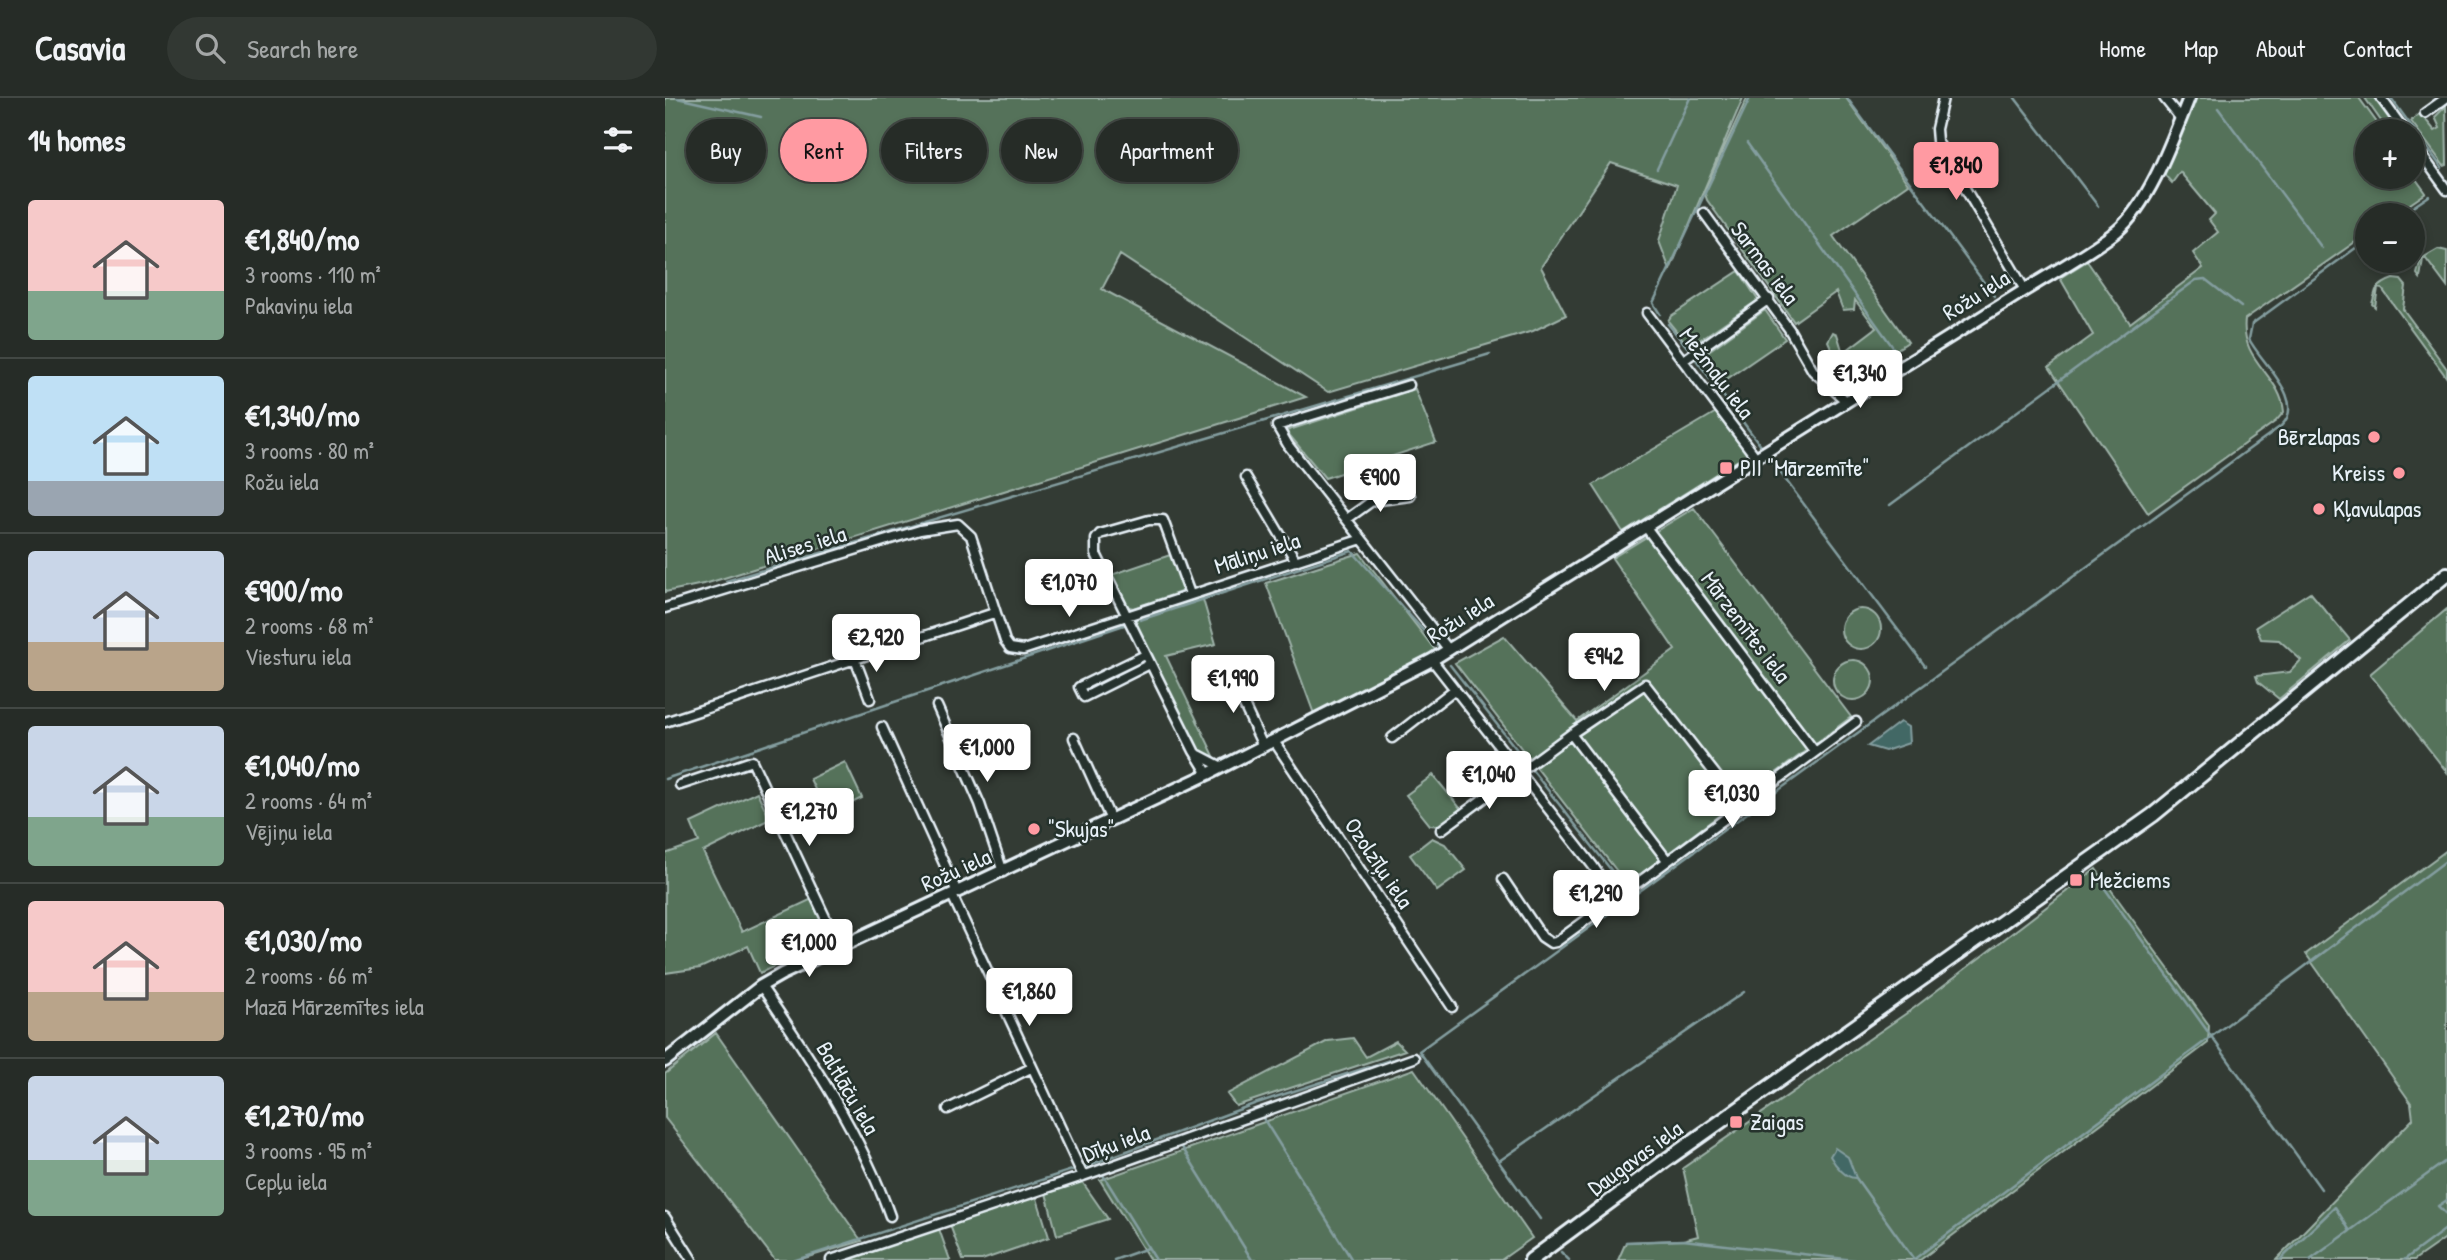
<!DOCTYPE html>
<html lang="en">
<head>
<meta charset="utf-8">
<style>
	body { margin:0; font-family:"Patrick Hand",sans-serif; background:#323833; color:#f1f3f6; height:100vh; display:flex; flex-direction:column; font-size:26px; white-space:nowrap }
	* { box-sizing:border-box; margin:0 }
	p { font-size:23px; color:#a4a7a7 }
	.icon { flex:none; width:38px; height:38px; fill:none; stroke:currentColor; stroke-width:2; stroke-linecap:round; stroke-linejoin:round }
	.map { position:relative; flex:1; overflow:hidden }
	.drawer { display:flex; flex-direction:column; background:#262c27; width:665px }
	.drawer>* { flex:none }
	.top-card { position:absolute; left:21px; top:21px; width:665px; height:63px; display:flex; gap:14px }
	.buttons { position:absolute; left:1690px; top:21px; display:grid; gap:14px }
	.buttons a { display:grid; place-items:center; width:70px; height:70px; border-radius:50%; background:#262c27; box-shadow:0 4px 10px #0003,0 0 0 2px #424844; font-size:35px }
	.price { position:absolute; translate:-50% -60px; padding:0 16px; border-radius:7px; background:#fff; color:#222; font-size:23px; line-height:46px; filter:drop-shadow(0 2px 4px #0008) }
	.price::after { content:''; position:absolute; left:50%; top:42px; width:21px; height:16px; margin-left:-10px; background:inherit; clip-path:polygon(0 0,100% 0,50% 100%) }
	.price.active { background:#ff9aa2; color:#111 }
	ul { padding:0; list-style:none }
	li { display:flex; align-items:center; gap:21px; height:175px; padding:0 28px }
	li+li { border-top:2px solid #424844 }
	li span { display:grid; place-items:center; flex:none; width:196px; height:140px; border-radius:7px; color:#555 }
	li>.icon { margin-inline-start:auto }
	span .icon { width:84px; height:84px; fill:#fffc; stroke-width:1 }
	li b { font-size:30px }
	h2 { display:flex; justify-content:space-between; align-items:center; height:84px; padding:0 28px; font-size:30px }
	.pill { padding:0 24px; border-radius:32px; background:#262c27; box-shadow:0 4px 10px #0003,0 0 0 2px #424844; font-size:24px; line-height:63px }
	.pill.active { background:#ff9aa2; color:#111 }
	header { display:flex; align-items:center; gap:42px; box-sizing:border-box; height:98px; padding:0 35px; background:#262c27; border-bottom:2px solid #424844 }
	header strong { font-size:33px }
	nav { display:flex; gap:38px; margin-inline-start:auto; font-size:24px }
	.search { width:490px; height:63px; background:#323833; display:flex; align-items:center; gap:18px; box-sizing:border-box; padding:0 24px; border-radius:38px; color:#a4a7a7; font-size:26px }
	main { display:flex; flex:1; min-height:0 }
	.map>svg:first-child { display:block }
</style>
</head>
<body>
<header>
<strong>Casavia</strong>
<div class="search"><svg class="icon" aria-label="search" viewBox="0 0 24 24"><circle cx="10" cy="10" r="6"/><path d="M15 15l6 6"/></svg>Search here</div>
<nav><a>Home</a><a>Map</a><a>About</a><a>Contact</a></nav>
</header>
<main>
<section class="drawer">
<h2>14 homes<svg class="icon" aria-label="filters" viewBox="0 0 24 24"><path d="M4 7h16M4 17h16"/><circle cx="9" cy="7" r="2"/><circle cx="15" cy="17" r="2"/></svg></h2>
<ul>
<li><span style="background:linear-gradient(#f6c9c9 65%,#7fa58c 0)"><svg class="icon" aria-label="home" viewBox="0 0 24 24"><path d="M3 11l9-7 9 7M6 9v11h12V9"/></svg></span><div><b>€1,840/mo</b><p>3 rooms · 110 m²</p><p>Pakaviņu iela</p></div></li>
<li><span style="background:linear-gradient(#bfe0f5 75%,#9aa5b1 0)"><svg class="icon" aria-label="home" viewBox="0 0 24 24"><path d="M3 11l9-7 9 7M6 9v11h12V9"/></svg></span><div><b>€1,340/mo</b><p>3 rooms · 80 m²</p><p>Rožu iela</p></div></li>
<li><span style="background:linear-gradient(#c9d6e8 65%,#b9a48a 0)"><svg class="icon" aria-label="home" viewBox="0 0 24 24"><path d="M3 11l9-7 9 7M6 9v11h12V9"/></svg></span><div><b>€900/mo</b><p>2 rooms · 68 m²</p><p>Viesturu iela</p></div></li>
<li><span style="background:linear-gradient(#c9d6e8 65%,#7fa58c 0)"><svg class="icon" aria-label="home" viewBox="0 0 24 24"><path d="M3 11l9-7 9 7M6 9v11h12V9"/></svg></span><div><b>€1,040/mo</b><p>2 rooms · 64 m²</p><p>Vējiņu iela</p></div></li>
<li><span style="background:linear-gradient(#f6c9c9 65%,#b9a48a 0)"><svg class="icon" aria-label="home" viewBox="0 0 24 24"><path d="M3 11l9-7 9 7M6 9v11h12V9"/></svg></span><div><b>€1,030/mo</b><p>2 rooms · 66 m²</p><p>Mazā Mārzemītes iela</p></div></li>
<li><span style="background:linear-gradient(#c9d6e8 60%,#7fa58c 0)"><svg class="icon" aria-label="home" viewBox="0 0 24 24"><path d="M3 11l9-7 9 7M6 9v11h12V9"/></svg></span><div><b>€1,270/mo</b><p>3 rooms · 95 m²</p><p>Cepļu iela</p></div></li>
</ul>
</section>
<div class="map">
<svg width="1782" height="1162" viewBox="0 0 1782 1162">
	<rect width="100%" height="100%" fill="#333b34"/>
	<filter id="ink" filterUnits="userSpaceOnUse"><feTurbulence type="fractalNoise" baseFrequency=".0143" numOctaves="2"/><feDisplacementMap in="SourceGraphic" scale="14" xChannelSelector="R" yChannelSelector="G"/><feConvolveMatrix kernelMatrix="1 2 1 2 8 2 1 2 1" color-interpolation-filters="sRGB"/></filter>
	<g filter="url(#ink)">
		<path fill="#55725a" stroke="#9eb2a9" stroke-width="2" d="M0 0H1078L1005 172 994 143 1012 87 946 65 876 169 901 217 868 233 663 294 455 157 437 191 641 299 43 485 0 494Z
			M1082 0H1181L1243 86 1168 138 1243 244 1178 286 1168 285 1157 257 1167 252 1163 243 1168 234 1172 236 1178 255 1211 230 1190 202 1189 211 1178 212 1171 194 1129 224 1042 102 1039 93Z
			M1529 0H1694L1718 33H1703V79L1748 77 1761 95 1729 117H1703V135L1580 221C1575 264 1616 277 1619 314L1611 323 1483 415 1384 269 1428 237 1395 180 1422 163 1465 225 1538 170 1528 155 1553 134 1544 122 1550 116 1515 74 1507 85 1497 74Z
			M1700 0H1709L1733 33H1723Z
			M1781 8 1782 67 1779 68 1746 23 1755 15 1770 33 1775 30 1770 19Z
			M1773 151 1782 153V189L1761 161H1758L1755 180 1752 176 1756 161Z
			M1074 173 1093 202 1024 249 1003 223 1006 218Z
			M1728 181 1736 182 1741 188 1738 211 1782 271V280L1717 191 1713 190 1710 209 1707 206 1711 192C1715 187 1722 183 1728 181Z
			M1100 212 1120 241 1053 287 1034 260Z
			M750 291 771 344 660 380 621 333Z
			M1053 313 1081 350V357L958 434 928 387Z
			M1029 410 1186 619 962 786 790 565 839 538 912 623 1010 552 947 460Z
			M695 455 770 552 710 588 649 616 601 485Z
			M508 456 518 488 516 494 468 510 461 508 446 477Z
			M1645 494 1685 542 1614 601 1593 584 1591 578 1625 574 1636 562 1614 542 1596 541 1591 529Z
			M537 498 551 546 501 558 551 662 549 663 532 651 470 526 471 520Z
			M1176 531a20 20 0 1 1 40 0a20 20 0 1 1-40 0Z
			M1782 511V674L1705 576Z
			M1168 582a20 20 0 1 1 40 0a20 20 0 1 1-40 0Z
			M180 664 197 700 162 717 145 681Z
			M768 677 796 711 775 728 765 727 741 697Z
			M92 694 105 721 38 754 77 834 147 801 166 842 95 875 83 848 35 870 0 875V756L34 744 26 725Z
			M767 740 780 746 801 772 772 793 745 757Z
			M1782 752V1139L1749 1162H1611L1748 1021 1746 1005 1641 856Z
			M1431 771 1544 927 1543 945 1255 1162H953L961 1144 1018 1142 1033 1138 1018 1070 1249 910Z
			M51 935 193 1138 197 1143 133 1162H110L0 1020V976Z
			M688 940 701 959 731 943 740 952 571 1008 562 996 663 943Z
			M749 971 867 1140 836 1162H485L435 1082Z
			M416 1082 443 1121 392 1137 381 1095Z
			M371 1097 384 1139 317 1162H298L285 1127Z
			M274 1131 285 1162H174Z"/>
		<path fill="#426765" stroke="#849ea0" stroke-width="2" d="M1235 624 1243 629 1244 645 1220 653 1203 648Z
			M1170 1050 1183 1059 1191 1080C1181 1081 1170 1067 1165 1058Z"/>
		<g fill="none" stroke-linecap="round" stroke-linejoin="round">
			<path stroke="#849ea0" stroke-width="2.5" d="M12 0 96 19
				M1182 0 1329 198
				M1350 0 1433 108
				M1726 0 1777 70
				M1553 10 1657 150
				M1082 45 1232 255
				M992 71 1025 0
				M1736 117 1764 98
				M995 216 988 205 1085 0
				M1003 226 1022 249
				M1029 259 1096 348
				M1105 361 1260 568
				M1225 407 1531 182 1540 181 1576 209
				M61 483 825 256
				M475 522 687 453 774 550
				M785 567 856 657
				M867 672 954 782
				M0 681 459 527
				M1433 781 1656 1091
				M598 1020 687 1162
				M517 1049 587 1162
				M834 1063 1079 894
				M419 1069 589 1006 731 960
				M438 1077 491 1162
				M1191 1080 1248 1160
				M1782 1102 1773 1108 1782 1117
				M875 1121 754 953 1616 328C1643 303 1596 265 1584 241L1587 226 1703 141
				M1686 1132 1782 1062
				M961 1144 1018 1142 1189 1162
				M896 1154 904 1162
				M131 1162 407 1072
				M449 1162 483 1150
				M1248 1162 1782 762
				M1615 1162 1670 1109 1685 1133 1645 1162
				M1739 1162 1782 1130"/>
			<g stroke="#e8f1f8" stroke-width="13">
				<path id="street" d="M1278 0 1271 31 1272 43 1360 192
					M1499 0 1516 21
					M1716 0 1740 33
					M1760 15 1781 0
					M1748 45 1782 92
					M1039 115 1124 231 1148 273 1181 303
					M982 215 1090 358
					M1019 262 1104 201
					M744 287 612 328 623 347 784 552
					M581 379 631 463
					M682 421 707 403 745 398
					M980 428 1150 654
					M525 496 498 422H484L435 436 431 441V456L529 653 543 676
					M0 510 255 432 293 426 306 438 340 543 345 550 358 552 697 441
					M480 557 414 589 419 599 485 566
					M190 561 205 601
					M767 562 928 768 948 798
					M563 573 598 648
					M272 608 315 706 338 774
					M0 624 329 515
					M217 629 292 794
					M906 636 980 586 1075 708
					M409 640 446 722
					M727 640 790 591
					M609 643 787 909
					M534 657 557 669
					M15 687 87 663 174 849
					M776 732 906 636 1002 762
					M838 781 877 839 886 845 891 844 939 809 948 798 974 784 1191 624
					M287 797 418 1078
					M96 888C145 959 196 1036 225 1118
					M283 1011 366 970
					M0 1119 27 1162
					M166 1162 418 1078 749 960"/>
			</g>
			<g stroke="#e8f1f8" stroke-width="16">
				<path id="secondary" d="M0 963 96 888 117 876 543 676 767 562 1360 192C1390 173 1424 155 1452 133 1485 105 1508 40 1524 0"/>
			</g>
			<g stroke="#e8f1f8" stroke-width="18">
				<path id="primary" d="M866 1162 1000 1063 1488 717 1782 476"/>
			</g>
			<use href="#street" stroke="#26332d" stroke-width="8"/>
			<use href="#secondary" stroke="#26332d" stroke-width="10"/>
			<use href="#primary" stroke="#26332d" stroke-width="12"/>
		</g>
	</g>
	<g fill="#ff9aa2" stroke="#26332d" stroke-width="2.5">
		<circle cx="1709" cy="339" r="7"/>
		<rect x="1054" y="363" width="14" height="14" rx="3.5"/>
		<circle cx="1734" cy="375" r="7"/>
		<circle cx="1654" cy="411" r="7"/>
		<circle cx="369" cy="731" r="7"/>
		<rect x="1404" y="775" width="14" height="14" rx="3.5"/>
		<rect x="1064" y="1017" width="14" height="14" rx="3.5"/>
	</g>
	<g text-anchor="middle" stroke-width="5" stroke-linejoin="round" paint-order="stroke">
		<g font-size="23" fill="#e8f1f8" stroke="#26332d">
			<text transform="translate(1100 165) rotate(53)" y="8">Sarmas iela</text>
			<text transform="translate(1311 197) rotate(-32)" y="8">Rožu iela</text>
			<text transform="translate(1052 275) rotate(53)" y="8">Mežmaļu iela</text>
			<text transform="translate(140 447) rotate(-17)" y="8">Alises iela</text>
			<text transform="translate(592 455) rotate(-18)" y="8">Māliņu iela</text>
			<text transform="translate(795 520) rotate(-32)" y="8">Rožu iela</text>
			<text transform="translate(1081 529) rotate(53)" y="8">Mārzemītes iela</text>
			<text transform="translate(714 765) rotate(56)" y="8">Ozolzīļu iela</text>
			<text transform="translate(291 772) rotate(-24)" y="8">Rožu iela</text>
			<text transform="translate(183 990) rotate(60)" y="8">Baltlāču iela</text>
			<text transform="translate(451 1045) rotate(-20)" y="8">Dīķu iela</text>
			<text transform="translate(970 1060) rotate(-36)" y="8">Daugavas iela</text>
		</g>
		<g font-size="23" fill="#e8f1f8" stroke="#26332d" text-anchor="start">
			<text x="1695" y="347" text-anchor="end">Bērzlapas</text>
			<text x="1075" y="378">PII "Mārzemīte"</text>
			<text x="1720" y="383" text-anchor="end">Kreiss</text>
			<text x="1668" y="419">Kļavulapas</text>
			<text x="383" y="739">"Skujas"</text>
			<text x="1425" y="790">Mežciems</text>
			<text x="1085" y="1032">Zaigas</text>
		</g>
	</g>
</svg>
<div class="buttons">
<a>+</a>
<a>−</a>
</div>
<b class="price active" style="left:1291px;top:104px">€1,840</b>
<b class="price" style="left:1195px;top:312px">€1,340</b>
<b class="price" style="left:715px;top:416px">€900</b>
<b class="price" style="left:404px;top:521px">€1,070</b>
<b class="price" style="left:211px;top:576px">€2,920</b>
<b class="price" style="left:939px;top:595px">€942</b>
<b class="price" style="left:568px;top:617px">€1,990</b>
<b class="price" style="left:322px;top:686px">€1,000</b>
<b class="price" style="left:824px;top:713px">€1,040</b>
<b class="price" style="left:1067px;top:732px">€1,030</b>
<b class="price" style="left:144px;top:750px">€1,270</b>
<b class="price" style="left:931px;top:832px">€1,290</b>
<b class="price" style="left:144px;top:881px">€1,000</b>
<b class="price" style="left:364px;top:930px">€1,860</b>
<div class="top-card">
<a class="pill">Buy</a>
<a class="pill active">Rent</a>
<a class="pill">Filters</a>
<a class="pill">New</a>
<a class="pill">Apartment</a>
</div>
</div>
</main>
</body>
</html>
